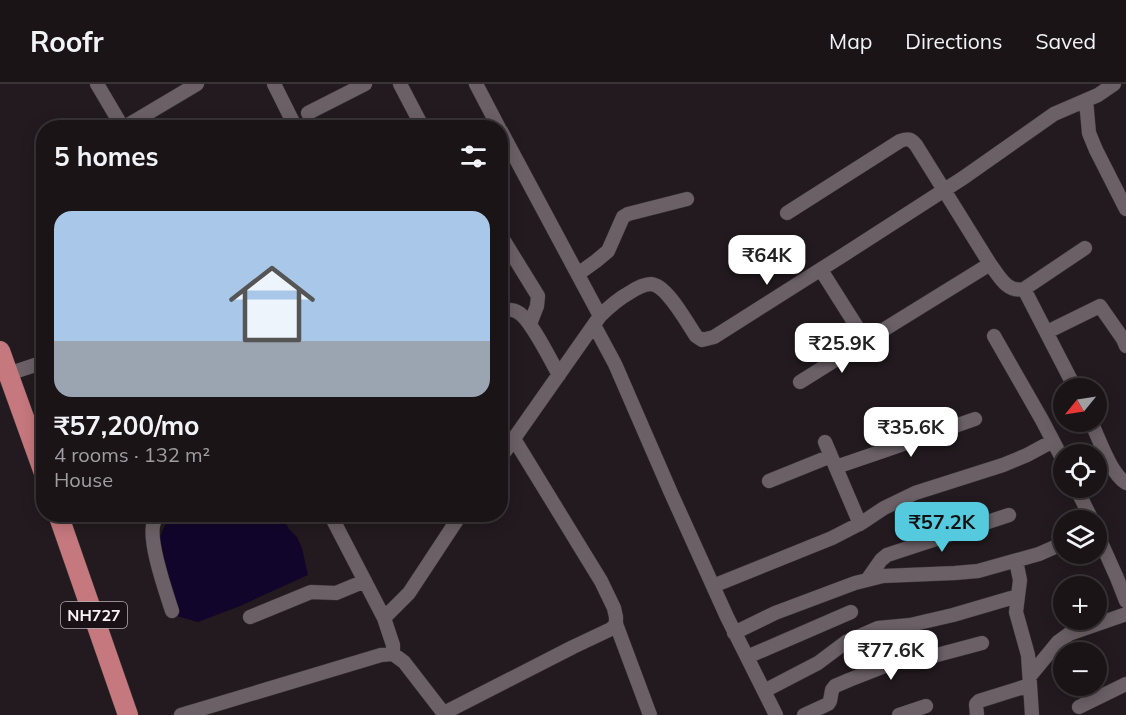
<!DOCTYPE html>
<html lang="en">
<head>
<meta charset="utf-8">
<style>
	body { margin:0; font-family:Mulish,sans-serif; background:#272123; color:#f1f3f6; height:100vh; display:flex; flex-direction:column; font-size:22px; white-space:nowrap }
	* { box-sizing:border-box; margin:0 }
	p { font-size:20px; color:#9f9ea1 }
	.icon { flex:none; width:33px; height:33px; fill:none; stroke:currentColor; stroke-width:2; stroke-linecap:round; stroke-linejoin:round }
	.map { position:relative; flex:1; overflow:hidden }
	.sheet { position:absolute; left:36px; top:36px; width:472px; height:402px; display:flex; flex-direction:column; background:#1a1416; border-radius:24px; box-shadow:0 3px 15px #0003,0 0 0 2px #383335 }
	.sheet>* { flex:none }
	.needle { width:39px; rotate:240deg }
	.fabs { position:absolute; left:1053px; top:294px; display:grid; gap:12px }
	.fabs a { display:grid; place-items:center; width:54px; height:54px; border-radius:50%; background:#1a1416; box-shadow:0 3px 15px #0003,0 0 0 2px #383335; font-size:30px }
	.price { position:absolute; translate:-50% -51px; padding:0 14px; border-radius:12px; background:#fff; color:#222; font-size:20px; line-height:39px; filter:drop-shadow(0 2px 3px #0008) }
	.price::after { content:''; position:absolute; left:50%; top:36px; width:18px; height:14px; margin-left:-9px; background:inherit; clip-path:polygon(0 0,100% 0,50% 100%) }
	.price.on { background:#55cadf; color:#111 }
	ul { padding:0; list-style:none }
	li { display:grid; align-content:center; gap:12px; height:318px; padding:0 18px }
	li span { display:grid; place-items:center; height:186px; border-radius:18px; color:#555 }
	li>.icon { margin-inline-start:auto }
	span .icon { width:108px; height:108px; fill:#fffc; stroke-width:1 }
	li b { font-size:26px }
	h2 { display:flex; justify-content:space-between; align-items:center; height:72px; padding:0 18px; font-size:26px }
	header { display:flex; align-items:center; gap:36px; box-sizing:border-box; height:84px; padding:0 30px; background:#1a1416; border-bottom:2px solid #383335 }
	header strong { font-size:28px }
	nav { display:flex; gap:33px; margin-inline-start:auto; font-size:21px }
	.map>svg:first-child { display:block }
</style>
</head>
<body>
<header>
<strong>Roofr</strong>
<nav><a>Map</a><a>Directions</a><a>Saved</a></nav>
</header>
<div class="map">
<svg width="1126" height="631" viewBox="0 0 1126 631">
	<rect width="100%" height="100%" fill="#221a1e"/>
	<path fill="#12052b" d="M184 431H281L289 445 297 453 302 464 308 491 240 522 198 538 177 532 165 497 157 460 165 441Z"/>
	<g fill="none" stroke-linecap="round" stroke-linejoin="round">
		<g stroke="#3b3538" stroke-width="15">
			<path id="minor" d="M97 0 123 44
				M274 0 296 44
				M400 0 423 44
				M476 0 499 44
				M1086 16 1089 49 1096 66 1126 125
				M308 29 365 0
				M123 44 197 0
				M501 47 600 232
				M787 129 900 57C908 54 911 55 916 61L990 180C999 192 1007 209 1024 205L1085 164
				M501 152 538 212 537 222 530 240
				M821 186 857 243 867 256 990 180
				M578 190 596 177 608 167 623 133 628 130 687 115
				M1024 205 1075 304
				M501 228C508 225 513 225 519 229 531 236 551 277 559 291
				M594 241 615 280 671 409 727 533 776 631
				M1047 248 1100 222 1123 255 1126 262
				M994 252 1042 336 1064 378
				M8 290 44 278
				M800 298 867 256
				M1091 338C1099 354 1110 389 1126 399
				M825 358 860 440
				M501 373 600 232C609 223 618 215 629 209 635 205 643 200 651 200 667 201 687 239 696 252L702 256 714 253 845 170 963 94 1054 30 1098 11 1114 0
				M836 383 883 367 975 335
				M769 397 831 372
				M1076 404 1092 436
				M160 430C157 433 156 434 154 438 147 455 166 508 172 527
				M330 430 384 534 393 561V570
				M1096 447 1117 494 1126 517
				M1016 477 1020 496 1016 528 1028 571 1032 631
				M867 496 881 476 887 471 1009 431
				M713 502 832 454 863 438 884 424 915 409 1003 381 1027 371 1053 357
				M250 533 311 508 336 509 365 497
				M384 534 409 509 461 430
				M616 540 650 631
				M734 549 775 529 855 499 883 492 955 489 978 487 1039 470 1064 459
				M747 573 851 528
				M1030 592 1058 558 1069 550 1126 530
				M764 607 818 579 846 558 878 544 910 541 953 531 1018 512
				M1079 623 1126 600
				M444 629 573 563 611 545 616 540V533L614 524 601 497 514 355
				M181 631 381 571 393 570 404 578 445 631
				M804 631 828 620 830 617 832 606 835 602 849 596 895 578 922 575 982 559
				M899 631 926 622
				M977 631 976 620 979 617 1030 601"/>
		</g>
		<g stroke="#3b3538" stroke-width="21">
			<path id="highway" d="M0 267 44 389
				M58 430 128 631"/>
		</g>
		<use href="#minor" stroke="#6a6065" stroke-width="14"/>
		<use href="#highway" stroke="#c5787d" stroke-width="20"/>
	</g>
	<g text-anchor="middle" stroke-width="4.5" stroke-linejoin="round" paint-order="stroke">
		<rect fill="#191115" stroke="#b6afb2" stroke-width="1.5" x="61" y="518" width="66" height="26" rx="4.5"/>
		<g font-size="16" font-weight="bold" fill="#f9f3f6">
			<text x="94" y="537">NH727</text>
		</g>
	</g>
</svg>
<div class="fabs">
<a><svg class="needle" viewBox="-14 -14 28 28"><path d="M0-13l5 13h-10z" fill="#e53935"/><path d="M0 13l5-13h-10z" fill="#9f9ea1"/></svg></a>
<a><svg class="icon" aria-label="locate" viewBox="0 0 24 24"><circle cx="12" cy="12" r="6"/><path d="M12 2v4M12 18v4M2 12h4M18 12h4"/></svg></a>
<a><svg class="icon" aria-label="layers" viewBox="0 0 24 24"><path d="M12 4l9 5-9 5-9-5zM3 14l9 5 9-5"/></svg></a>
<a>+</a>
<a>−</a>
</div>
<b class="price" style="left:767px;top:202px">₹64K</b>
<b class="price" style="left:842px;top:290px">₹25.9K</b>
<b class="price" style="left:911px;top:374px">₹35.6K</b>
<b class="price on" style="left:942px;top:469px">₹57.2K</b>
<b class="price" style="left:891px;top:597px">₹77.6K</b>
<section class="sheet">
<h2>5 homes<svg class="icon" aria-label="filters" viewBox="0 0 24 24"><path d="M4 7h16M4 17h16"/><circle cx="9" cy="7" r="2"/><circle cx="15" cy="17" r="2"/></svg></h2>
<ul>
<li><span style="background:linear-gradient(#a9c7e8 70%,#9aa5b1 0)"><svg class="icon" aria-label="home" viewBox="0 0 24 24"><path d="M3 11l9-7 9 7M6 9v11h12V9"/></svg></span><div><b>₹57,200/mo</b><p>4 rooms · 132 m²</p><p>House</p></div></li>
</ul>
</section>
</div>
</body>
</html>
